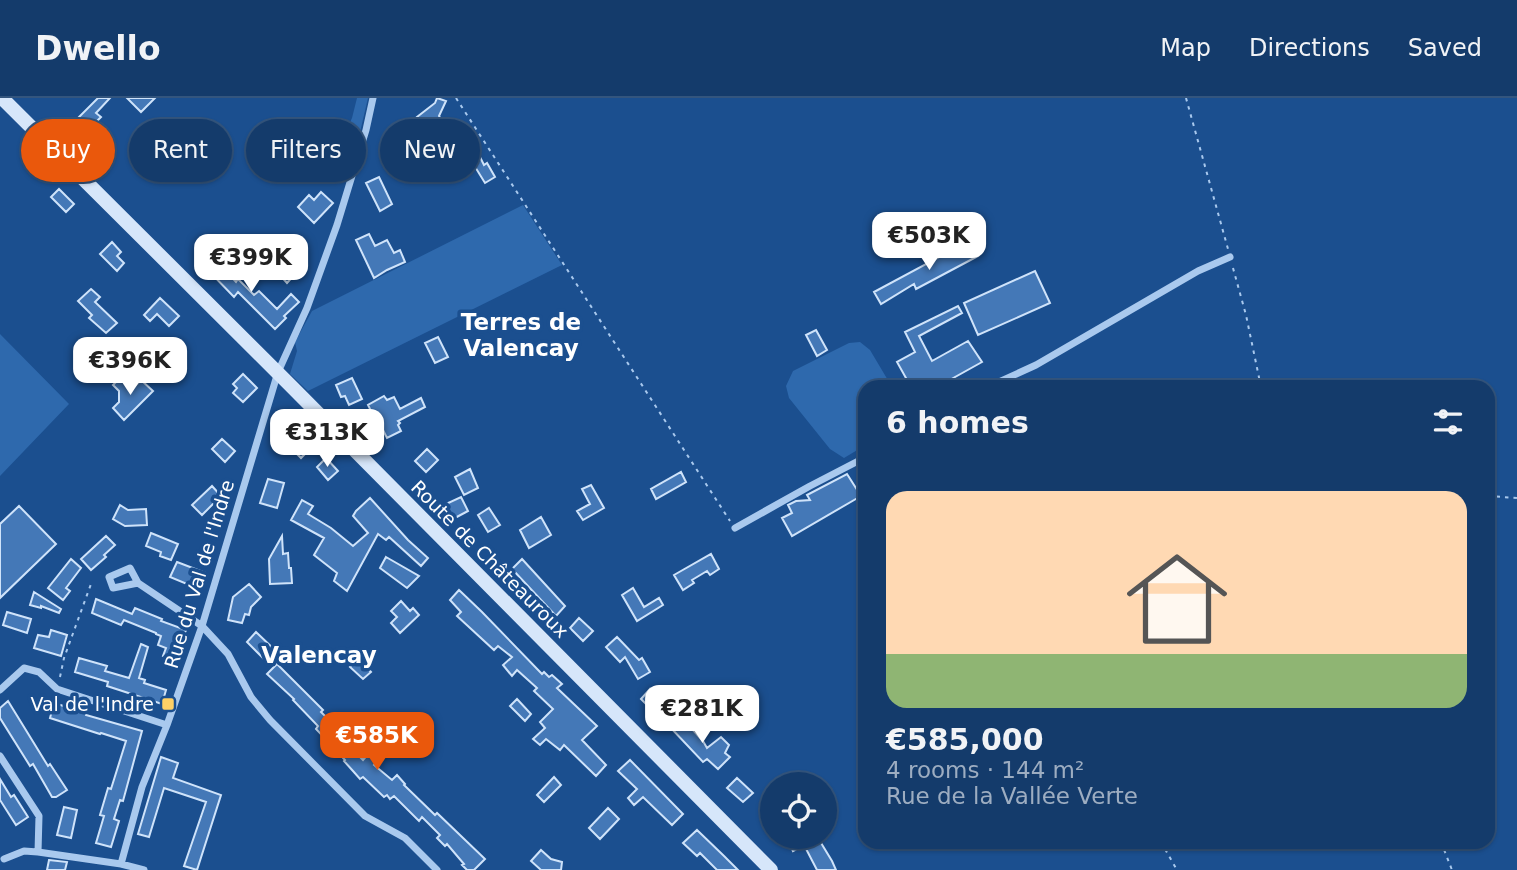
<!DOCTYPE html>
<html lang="en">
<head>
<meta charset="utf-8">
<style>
	body { margin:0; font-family:"DejaVu Sans",sans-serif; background:#1d4271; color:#f1f3f6; height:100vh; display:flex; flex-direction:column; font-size:26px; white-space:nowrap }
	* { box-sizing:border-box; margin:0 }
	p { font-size:23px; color:#9dadc1 }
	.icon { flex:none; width:38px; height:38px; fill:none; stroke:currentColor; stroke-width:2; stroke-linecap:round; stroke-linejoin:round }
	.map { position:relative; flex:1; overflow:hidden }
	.details { position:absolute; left:858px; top:282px; width:637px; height:469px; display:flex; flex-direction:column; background:#143b6b; border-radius:21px; box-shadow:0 2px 5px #0004,0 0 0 2px #33557e }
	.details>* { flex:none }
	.top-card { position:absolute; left:21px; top:21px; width:665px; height:63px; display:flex; gap:14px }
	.fabs { position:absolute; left:760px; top:674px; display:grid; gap:14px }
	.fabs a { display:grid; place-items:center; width:77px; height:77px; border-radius:50%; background:#143b6b; box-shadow:0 2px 5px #0004,0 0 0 2px #33557e; font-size:35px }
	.price { position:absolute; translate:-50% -60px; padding:0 16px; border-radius:14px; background:#fff; color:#222; font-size:23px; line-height:46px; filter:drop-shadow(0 2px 4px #0008) }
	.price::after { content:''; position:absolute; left:50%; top:42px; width:21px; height:16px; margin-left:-10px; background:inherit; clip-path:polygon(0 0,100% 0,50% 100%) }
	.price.on { background:#ea580c; color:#fff }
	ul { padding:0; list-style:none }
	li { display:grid; align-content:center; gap:14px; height:371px; padding:0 28px }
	li span { display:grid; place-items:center; height:217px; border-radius:21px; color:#555 }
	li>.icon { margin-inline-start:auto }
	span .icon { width:126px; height:126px; fill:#fffc; stroke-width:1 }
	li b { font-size:30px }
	h2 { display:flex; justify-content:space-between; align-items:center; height:84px; padding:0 28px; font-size:30px }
	.pill { padding:0 24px; border-radius:32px; background:#143b6b; box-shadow:0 2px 5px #0004,0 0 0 2px #33557e; font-size:24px; line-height:63px }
	.pill.on { background:#ea580c; color:#fff }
	header { display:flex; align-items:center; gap:42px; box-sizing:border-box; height:98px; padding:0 35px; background:#143b6b; border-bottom:2px solid #33557e }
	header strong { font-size:33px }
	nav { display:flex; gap:38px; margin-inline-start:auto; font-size:24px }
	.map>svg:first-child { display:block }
</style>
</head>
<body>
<header>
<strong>Dwello</strong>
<nav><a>Map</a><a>Directions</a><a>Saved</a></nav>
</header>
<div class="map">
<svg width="1517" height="772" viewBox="0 0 1517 772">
	<rect width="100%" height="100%" fill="#1b4f8f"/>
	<path fill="#2e69ad" d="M357 0H368L354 60 341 44 352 20Z
		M523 107 562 167 308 293 290 276 297 253 295 244 312 213Z
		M0 236 69 306 0 378Z
		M860 244 870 252 892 289H864V348L844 360 830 351 789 300 786 288 793 273 849 245Z"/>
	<path fill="#4478b7" stroke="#cfe3fa" stroke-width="2" d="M98 0H110L96 15 101 19 94 26 113 44 97 60 90 54 98 45 83 30 78 35 71 27Z
		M127 0H155L141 14Z
		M437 0 446 3 439 18 441 21 436 25 437 27 421 37 414 26 419 22 417 19 435 5Z
		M147 28 167 48 156 60 136 40Z
		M457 33 463 47 472 43 484 67 487 65 495 79 485 85 469 59 444 70 439 59 452 52 445 39Z
		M379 79 392 106 380 113 366 85Z
		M59 91 74 106 66 114 51 99Z
		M321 94 333 105 314 125 298 109 309 97 314 102Z
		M369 136 375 148 387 142 394 155 400 152 405 164 387 172 374 180 356 142Z
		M969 143 978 158 916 191 914 186 881 206 874 194Z
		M112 144 121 154 117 158 124 165 117 173 100 156Z
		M291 150 306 154 301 170 287 185 277 174 288 162Z
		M223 153 230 160 221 168 236 184 238 181 254 197 259 193 277 211 291 196 299 204 284 218 286 220 275 231 238 194 234 199 206 170Z
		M1035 173 1050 205 978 237 964 205Z
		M91 191 100 199 95 204 117 225 106 235 89 220 92 217 78 203Z
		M160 200 179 218 169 228 157 216 150 223 144 217Z
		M958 208 962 215 919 238 932 263 968 243 982 264 937 289H911L897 264 915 254 905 234Z
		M816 232 827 252 817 258 806 237Z
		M438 239 448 259 435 265 425 245Z
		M243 276 257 290 243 304 233 295 237 290 233 286Z
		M121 279 133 290 141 282 153 293 124 322 113 310 119 304V293L113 287Z
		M352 280 362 301 349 307 345 298 341 299 336 287Z
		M384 298 387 302 394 299 400 311 421 300 425 309 398 323 400 325 398 327 401 333 387 340 378 322 376 323 368 307Z
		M301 333 314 347 301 360 287 346Z
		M222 341 235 353 225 364 212 351Z
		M427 351 438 362 426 374 415 363Z
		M326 360 338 373 328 382 317 369Z
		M470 371 478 390 464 397 455 379Z
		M681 374 686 384 656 401 651 391Z
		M847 376 861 398 792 438 782 420 792 415 788 407 796 403 810 402 807 397Z
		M268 381 284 385 277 410 260 405Z
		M591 387 604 410 583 422 577 413 590 406 582 391Z
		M212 388 221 398 202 417 192 407Z
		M461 399 468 413 453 421 446 406Z
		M370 400 408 442 428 460 421 468 389 439 386 442 378 436 347 493 334 483 337 475 314 457 324 440 291 422 302 402 313 408 308 416 331 430 353 448 368 435 353 418 356 413Z
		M120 407 128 412 146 411 147 427 125 428 113 421Z
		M19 408 56 446 0 500V426Z
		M489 410 500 427 488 434 478 417Z
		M541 419 551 437 529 450 520 432Z
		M151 435 178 446 171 462 160 458 161 454 146 448Z
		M106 438 115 447 104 457 106 459 91 472 81 461Z
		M282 438 283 456 288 455 289 470H291L292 485 270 486 269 461Z
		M711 456 719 471 710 477 707 473 692 482 694 485 683 492 674 477Z
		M386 459 419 478 407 490 380 470Z
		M71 461 81 470 66 490 70 493 63 502 48 490Z
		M522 461 565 508 556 518 512 471Z
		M177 464 206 475 199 491 170 479Z
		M249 486 261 499 251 509 249 517 245 516 242 525 228 522 233 499Z
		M633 490 644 509 659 500 663 507 637 523 622 497Z
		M459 492 482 514 542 576 544 574 549 579 552 577 562 586 557 590 597 628 582 642 606 667 596 678 564 647 560 652 546 641 540 647 533 641 545 630 540 624 553 611 534 593 537 590 517 572 512 578 503 567 512 559 498 548 494 552 457 518 461 514 450 502Z
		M34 494 61 511 59 515 41 508V510L30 507Z
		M96 501 132 516 135 510 162 521 161 523 186 532 174 562 163 558 166 550 158 547 161 538 156 536V535L124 522 121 527 92 515Z
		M401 503 410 513 413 510 419 517 400 535 391 525 397 519 391 513Z
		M7 514 31 521 27 535 3 527Z
		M579 520 593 533 583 543 570 530Z
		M51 532 67 537 61 558 34 550 38 537 49 539Z
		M256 534 278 555 268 565 247 544Z
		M617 539 639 562 642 560 650 574 638 581 625 559 620 564 606 549Z
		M141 546 148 549 139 580 145 582 144 585 166 592 162 606 107 588 108 584 75 574 79 560 107 568 105 573 129 580Z
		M358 560 371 574 363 581 350 569Z
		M277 566 323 612 321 614 347 640 344 643 363 662 378 645 386 654 374 667 392 682 397 677 405 686 404 687 435 717 437 715 485 761 474 772H467L462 767 464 766 447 746 445 748 437 740 440 737 422 719 419 723 394 698 390 701 387 697 384 699 363 679 360 681 353 673 344 663 345 662 316 631 318 628 293 602 294 601 267 576Z
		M650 591 664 605 657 613 653 609 651 611 641 601Z
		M517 601 531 616 525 623 510 608Z
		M8 603 48 668 50 666 67 692 56 699H52L33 666 30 668 0 620V610Z
		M54 605 86 615V617L142 633 123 703 120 702 114 721 119 723 111 749 96 745 104 718 100 717 108 690 111 691 126 643 101 635 100 636 50 620Z
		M681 619 703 643 707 650 721 639 729 647 725 655 730 659 718 671 707 661 703 664 670 629Z
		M161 659 178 665 173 680 221 697 197 772 184 768 206 704 164 690 149 739 138 736Z
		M630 662 683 716 672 727 643 699 634 707 628 700 637 691 618 673Z
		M554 679 561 687 544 704 537 697Z
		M737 680 753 695 743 704 727 690Z
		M0 681 11 699 14 697 28 719 16 727 0 702Z
		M64 709 77 712 71 740 57 737Z
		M608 710 619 721 600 741 589 730Z
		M697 732 724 758 738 772H717L700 755 697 758 683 745Z
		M786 738H802L806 746 793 753Z
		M818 740 832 763 836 772H817L804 747Z
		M541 752 551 761 562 764 561 772H541L531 763Z
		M49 762 67 764 65 772H47Z"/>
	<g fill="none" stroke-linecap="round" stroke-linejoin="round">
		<path stroke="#a9c9ee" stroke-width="2" stroke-dasharray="3.5 5" stroke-linecap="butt" d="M456 0 730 423
			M1186 0 1228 151
			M1233 170 1246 217 1261 289
			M1488 398 1517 400
			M60 579 64 560 91 486
			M1161 744 1177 772
			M1441 744 1452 772"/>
		<path stroke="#a9c9ee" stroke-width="7" d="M988 289 1036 267 1198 173 1230 159
			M735 430 810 388 864 360
			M138 485 113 490 109 479 130 470 138 485 202 528 228 556 251 599 270 622 365 718 405 740 437 772
			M0 592 24 570 39 574 57 591 167 627
			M0 658 39 718 38 754
			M4 761 24 753 38 754 121 766 144 772
			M121 766 142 689 167 627 202 528 278 274 307 210 337 127 366 32 373 0"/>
		<path stroke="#d6e6fa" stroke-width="14" d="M2 0 291 288 771 772"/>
	</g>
	<rect fill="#ffd166" stroke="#1b4f8f" stroke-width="2.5" x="161" y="599" width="14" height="14" rx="3.5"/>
	<g text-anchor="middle" stroke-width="7" stroke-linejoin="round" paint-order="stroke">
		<g font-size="19" fill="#fff" stroke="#1b4f8f">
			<text transform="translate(490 461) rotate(45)" y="7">Route de Châteauroux</text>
			<text transform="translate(199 476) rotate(-73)" y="7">Rue du Val de l'Indre</text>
		</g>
		<g font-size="19" fill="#fff" stroke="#1b4f8f" text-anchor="end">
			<text x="154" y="613">Val de l'Indre</text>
		</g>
		<g font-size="23" font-weight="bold" fill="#fff" stroke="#1b4f8f">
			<text x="521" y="232">Terres de<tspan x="521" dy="26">Valencay</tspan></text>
			<text x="319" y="565">Valencay</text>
		</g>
	</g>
</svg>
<div class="fabs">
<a><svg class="icon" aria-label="locate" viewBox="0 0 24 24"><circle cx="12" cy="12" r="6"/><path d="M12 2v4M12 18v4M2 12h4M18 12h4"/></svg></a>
</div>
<b class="price" style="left:929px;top:174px">€503K</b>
<b class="price" style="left:251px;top:196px">€399K</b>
<b class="price" style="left:130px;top:299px">€396K</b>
<b class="price" style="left:327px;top:371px">€313K</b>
<b class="price" style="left:702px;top:647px">€281K</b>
<b class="price on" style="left:377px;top:674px">€585K</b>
<div class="top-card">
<a class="pill on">Buy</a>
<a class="pill">Rent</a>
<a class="pill">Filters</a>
<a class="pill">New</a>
</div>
<section class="details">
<h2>6 homes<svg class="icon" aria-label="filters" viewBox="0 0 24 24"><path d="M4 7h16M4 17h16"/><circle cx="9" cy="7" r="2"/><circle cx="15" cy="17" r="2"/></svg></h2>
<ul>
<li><span style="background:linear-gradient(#ffd9b3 75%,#8fb573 0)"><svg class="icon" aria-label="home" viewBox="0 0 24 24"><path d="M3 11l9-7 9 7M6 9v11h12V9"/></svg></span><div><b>€585,000</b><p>4 rooms · 144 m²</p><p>Rue de la Vallée Verte</p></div></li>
</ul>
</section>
</div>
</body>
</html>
